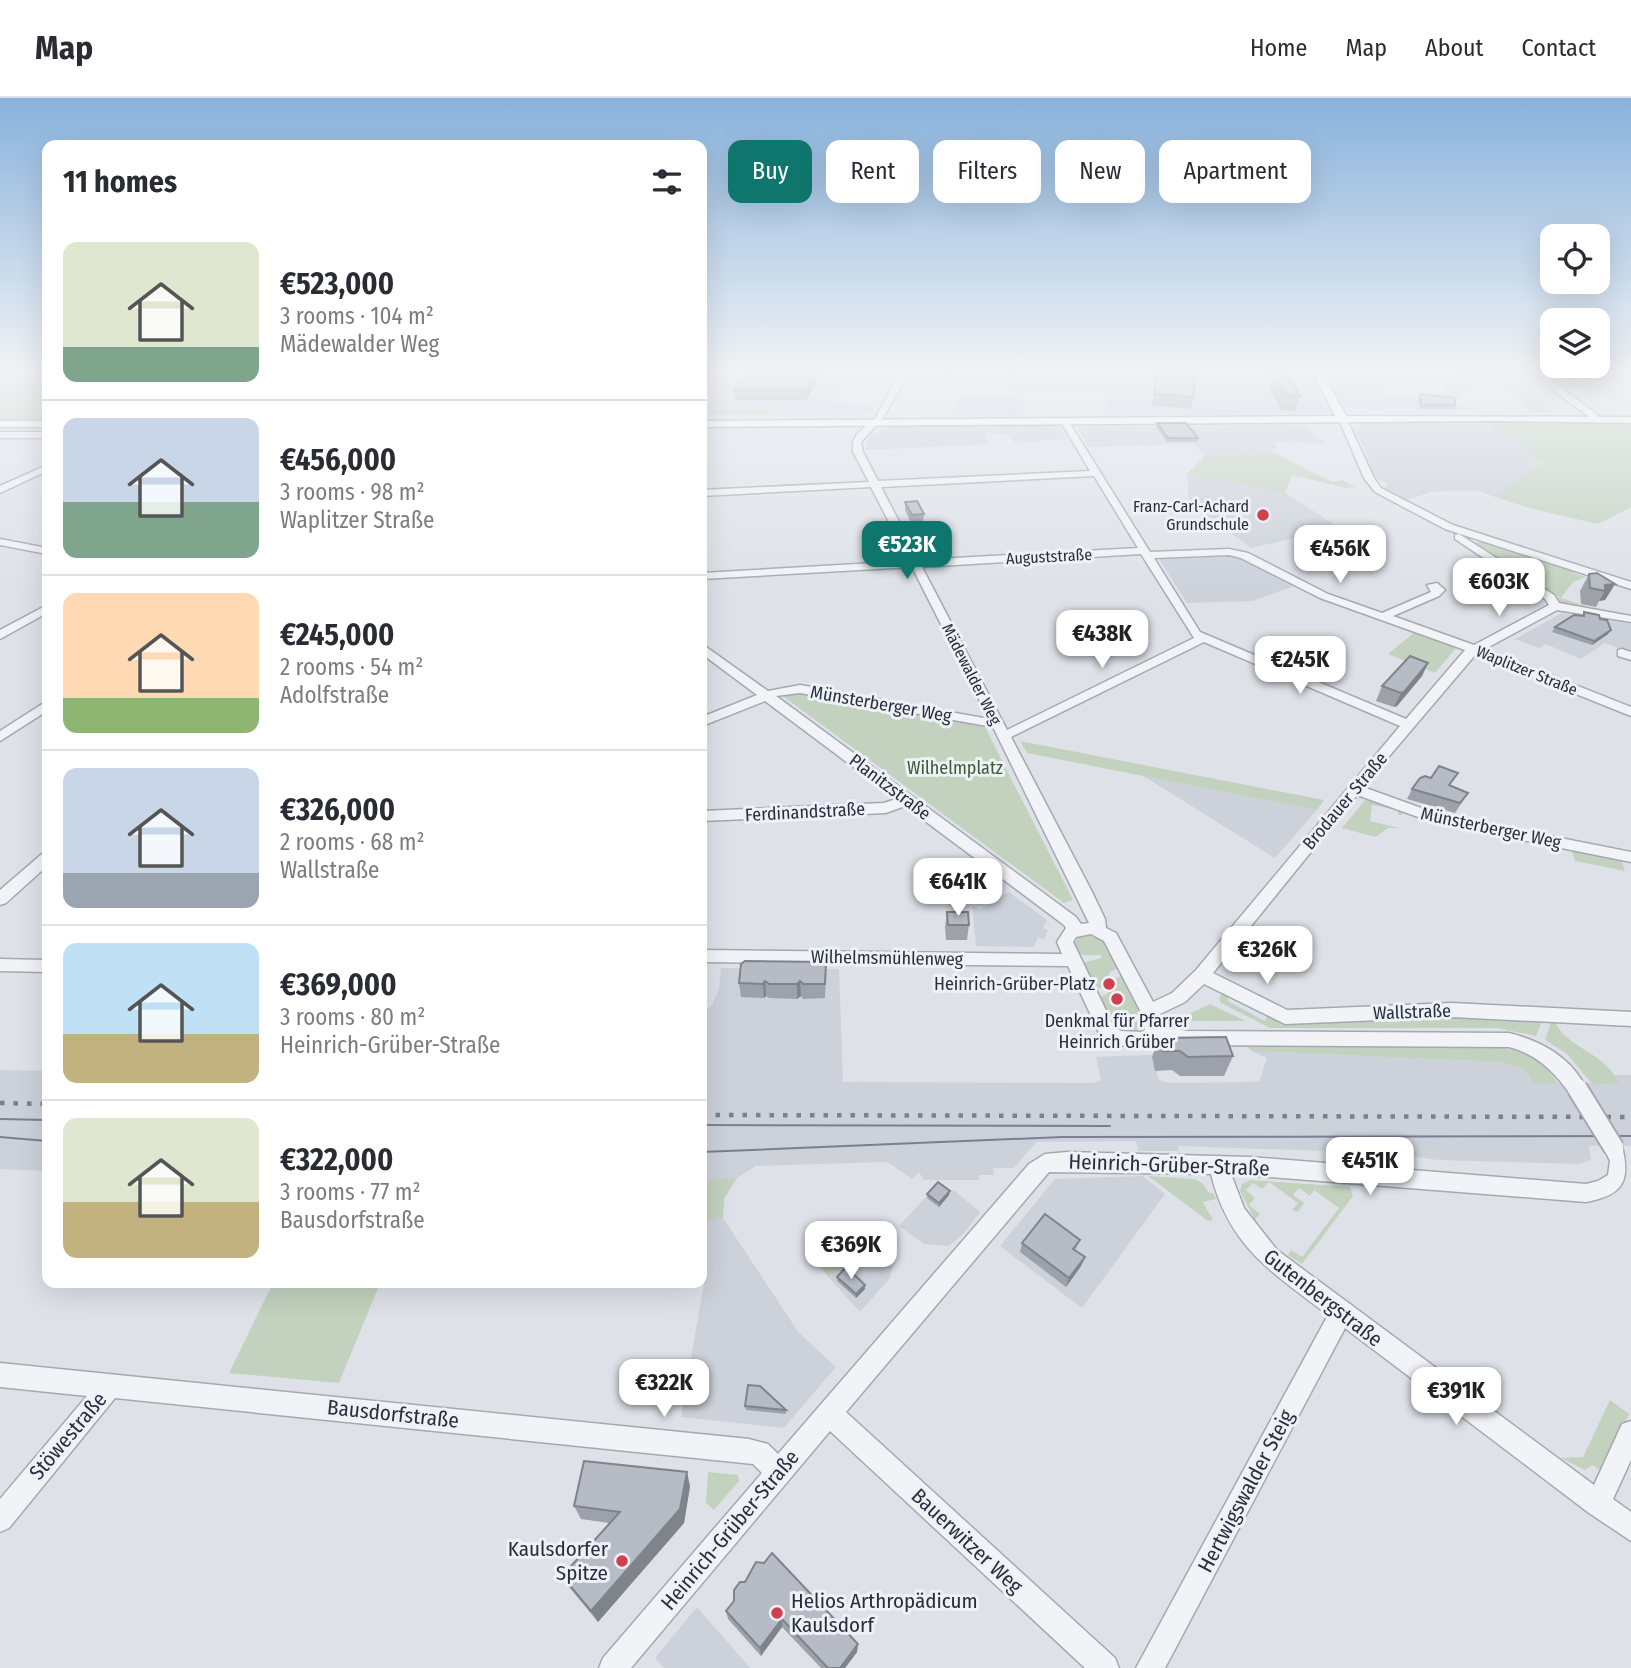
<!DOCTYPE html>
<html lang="en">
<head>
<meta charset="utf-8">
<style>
	body { margin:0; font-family:"Fira Sans Condensed",sans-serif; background:#f2f2f3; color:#2b2b33; height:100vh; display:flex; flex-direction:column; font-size:26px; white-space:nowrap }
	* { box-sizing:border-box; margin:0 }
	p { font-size:23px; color:#7c7c81 }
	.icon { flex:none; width:38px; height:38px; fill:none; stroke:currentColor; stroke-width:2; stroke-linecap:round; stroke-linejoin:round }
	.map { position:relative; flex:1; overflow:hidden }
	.drawer { position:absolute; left:42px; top:42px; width:665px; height:1148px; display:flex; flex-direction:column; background:#fff; border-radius:14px; box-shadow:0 7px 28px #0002 }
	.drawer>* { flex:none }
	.guide { position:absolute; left:728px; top:42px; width:665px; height:63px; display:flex; gap:14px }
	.fabs { position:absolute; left:1540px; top:126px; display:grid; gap:14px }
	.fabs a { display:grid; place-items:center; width:70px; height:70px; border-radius:14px; background:#fff; box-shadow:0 7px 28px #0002; font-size:35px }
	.price { position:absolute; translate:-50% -60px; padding:0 16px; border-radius:14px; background:#fff; color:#222; font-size:23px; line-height:46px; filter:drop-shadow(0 2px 4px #0008) }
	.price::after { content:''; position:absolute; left:50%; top:42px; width:21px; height:16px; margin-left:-10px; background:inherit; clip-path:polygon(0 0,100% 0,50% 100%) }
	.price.current { background:#0f766e; color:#fff }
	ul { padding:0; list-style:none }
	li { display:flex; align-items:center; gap:21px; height:175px; padding:0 21px }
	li+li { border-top:2px solid #e1e1e2 }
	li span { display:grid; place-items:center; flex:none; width:196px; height:140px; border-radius:14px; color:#555 }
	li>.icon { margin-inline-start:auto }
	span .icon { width:84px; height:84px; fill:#fffc; stroke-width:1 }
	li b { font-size:30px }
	h2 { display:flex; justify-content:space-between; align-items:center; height:84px; padding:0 21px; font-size:30px }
	.pill { padding:0 24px; border-radius:14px; background:#fff; box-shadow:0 7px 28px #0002; font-size:24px; line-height:63px }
	.pill.current { background:#0f766e; color:#fff }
	header { display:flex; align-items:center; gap:42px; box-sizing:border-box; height:98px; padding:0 35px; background:#fff; border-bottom:2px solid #e1e1e2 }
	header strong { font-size:33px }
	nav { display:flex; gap:38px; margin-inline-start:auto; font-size:24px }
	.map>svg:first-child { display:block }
</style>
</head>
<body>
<header>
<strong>Map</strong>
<nav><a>Home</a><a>Map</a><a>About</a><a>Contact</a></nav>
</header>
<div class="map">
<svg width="1631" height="1570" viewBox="0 0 1631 1570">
	<rect width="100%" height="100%" fill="#dee2e8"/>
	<path fill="#ccd1da" d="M702 273H808L803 279 818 277 845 279 830 304 876 308 871 314 854 317H702Z
		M1013 273H1310L1316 287 1314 293 1328 315 1104 317 1110 295 1006 291Z
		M1323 273H1375L1383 290H1379L1381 295 1453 303 1471 311 1367 312 1346 309 1330 288Z
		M960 297 1023 301 1026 302 1022 318 952 316Z
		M1479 323 1489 325 1543 367 1492 398 1476 392 1431 394 1407 402 1384 391 1387 386 1373 377 1367 356 1352 328 1360 329 1364 325Z
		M1058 326 1067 341 1014 345 1009 337 985 334 988 346 866 352V348L869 339 885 330 902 328Z
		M1304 327 1326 346 1275 344 1278 349 1271 352 1276 356 1205 358 1194 346 1089 349 1076 329Z
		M1187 376 1285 395 1340 430 1251 450 1189 404Z
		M1231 458 1243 460 1294 488 1253 503 1187 505 1159 461Z
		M1562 515 1631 526V555L1605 545 1581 561 1546 546 1539 550 1515 541Z
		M1142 677 1317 712 1275 760Z
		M1009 794 1047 822 1043 830 1048 832 1044 841 1038 839 1034 849 976 848 972 808 981 811Z
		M721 870 839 871 843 984 1093 985 1101 982 1096 959 1145 957H1151L1159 982 1171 985 1259 984 1267 960 1252 953 1501 964 1525 972 1535 985H1618L1615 977H1631V1048H1589L1591 1062 1580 1066 1438 1062 1387 1055 1178 1048 1179 1053H1139L1136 1043 1036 1044 1014 1070H993L994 1077H979V1082H924L919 1074 912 1081 888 1064 756 1068 737 1080 729 1091 724 1101 723 1120 799 1235 836 1269 784 1330 681 1319 704 1185 702 914 711 908 719 891Z
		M0 972 47 973V1073L0 1071Z
		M1142 1078 1165 1096 1082 1210 1000 1148 1055 1081Z
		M937 1087 956 1094 980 1114 964 1135 949 1148 924 1146 899 1128Z
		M839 1127H853L863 1131 870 1136 865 1142 893 1166 890 1180 860 1214 822 1172 816 1159 823 1139Z
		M697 1509 704 1517 750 1570H664L655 1560Z"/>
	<path fill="#c3d2bf" d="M0 273H47V323H0Z
		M788 273H814L812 276 845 279 839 290H831L832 285 816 283 784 287 765 317H704L705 313 763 312Z
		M1458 273H1537L1538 275 1511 279 1553 314H1531L1496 280 1476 282 1470 292 1463 291 1461 298 1453 303 1445 292V287Z
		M1479 323 1631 324V409L1598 426 1529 410 1492 398 1543 366 1489 325Z
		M1276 356 1332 384 1342 382 1356 389 1346 390 1292 377 1285 395 1187 376 1205 358Z
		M1484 443 1574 472 1573 475 1586 479 1573 484 1561 500 1598 512 1563 506 1557 500 1559 499 1473 445Z
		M1416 533 1457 549 1435 575 1388 556Z
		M784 593 813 596 812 599 850 606 852 603 985 629 1073 802 1064 805 780 596Z
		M1020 643 1324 702 1317 712 1027 655Z
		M1365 702 1376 703 1402 712V717H1398V712L1372 707 1370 723 1399 730H1388L1375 739 1342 730Z
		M1571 751 1621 760 1625 773 1575 763Z
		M1089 836 1102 841 1118 870 1110 874 1103 889 1097 891 1083 865 1101 860 1102 857H1079L1075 845 1078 840Z
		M1122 878 1143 920V927L1136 934 1117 930 1099 900 1107 896 1114 881Z
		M1225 892 1228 894V903L1265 923 1267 915 1543 921 1536 938 1496 930H1270L1221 905 1219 900Z
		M1210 906 1246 923H1184L1183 919Z
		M1552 921C1557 925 1559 933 1565 938 1583 953 1609 962 1619 985L1593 987 1567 956 1545 942Z
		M1247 949H1499C1524 953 1545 964 1558 986L1534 985 1525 972 1501 964 1252 953Z
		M1148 1078 1195 1081 1203 1086 1209 1095H1213L1216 1101 1203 1104 1213 1122 1208 1123Z
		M737 1080 724 1101 723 1120 702 1124V1082Z
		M1250 1082 1350 1089 1353 1098 1302 1166 1288 1157 1291 1152 1302 1159 1339 1110 1314 1092 1310 1098 1299 1090 1293 1097 1304 1105 1298 1114 1292 1112 1298 1105 1269 1084 1262 1091 1253 1085 1246 1092 1255 1100 1249 1107 1260 1116 1255 1122 1240 1093 1242 1086Z
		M839 1127 856 1129 866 1135 861 1140 866 1144 845 1161 823 1139Z
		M822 1142 845 1164 829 1179 816 1159Z
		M273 1185H380L339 1285 229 1275Z
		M1610 1302 1629 1316 1602 1374 1593 1367 1585 1372 1561 1360 1583 1359Z
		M708 1374 738 1377 739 1383 714 1412 706 1405Z"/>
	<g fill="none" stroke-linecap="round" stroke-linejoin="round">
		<g stroke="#a3a9b2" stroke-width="3">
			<path id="minor" d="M901 273H1014L1010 275 907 277 883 320 861 344 863 354 878 383 1090 373 1061 324 1065 321 1069 324 1150 454 1229 451 1248 455 1328 496 1382 515 1431 494 1427 487 1437 485 1445 492 1439 498 1393 518 1474 547 1549 507 1545 501 1455 441V437L1459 436 1554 497 1559 505 1631 518V524L1557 512 1485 551 1631 609V618L1476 556 1363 689 1435 715 1631 754V764L1432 724 1357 697 1213 875 1287 912 1452 905 1631 914V928L1452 919 1285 926 1204 886 1185 904 1160 916 1163 928 1187 933 1509 935C1541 943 1571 959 1586 990L1584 996 1577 998 1570 996C1554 973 1536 956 1509 949L1187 947 1158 942 1153 946 1133 950 1110 944 1100 937 1068 868 702 864V852L1062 856 1057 844 1066 830 1064 827 905 708 886 715 702 723V713L884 705 896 701 765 603 702 628V619L757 597 702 556V546L768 593 800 587 989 621 912 469 702 481V475L909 463 871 389 702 398V392L869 384 853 354V344L857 336 876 319ZM1094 378 1138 450 919 462 881 389ZM1141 456 1194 540 1007 632 922 469ZM1229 457 1241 460 1320 500 1465 552 1406 621 1200 534 1154 460ZM1204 544 1400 628 1196 872 1172 895 1153 904 1116 835 1106 830 1105 821 1091 792 1011 639ZM800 595 993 629 1089 825 1081 826 1076 819 776 598ZM1091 836 1104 843 1144 920 1145 932 1142 934 1121 933 1113 927 1073 844 1076 839Z
				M1538 273H1547L1545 275 1564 292 1597 316V320H1591L1558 296 1538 277Z
				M1343 319 1347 322 1374 380 1381 390 1453 427 1631 484V491L1445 431 1375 394 1364 380 1339 322Z
				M0 334H47V340H0Z
				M47 367V373L0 395V388Z
				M0 441 47 450V456L0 447Z
				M47 507V515L0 541V532Z
				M1622 551 1631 554V562L1618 558V552Z
				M47 603V613L0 643V633Z
				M47 755V768L6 805 0 807V792L42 756Z
				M0 861 47 862V874L0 873Z
				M1614 1041 1621 1044C1631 1082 1625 1097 1586 1104L1231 1076 1244 1110 1277 1152 1594 1387 1622 1326 1631 1323V1362L1613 1401 1631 1414V1443L1589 1415 1345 1230 1165 1570H1136L1328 1217C1272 1174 1229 1149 1211 1076L1049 1074 846 1314 1115 1560 1119 1570H1085L830 1333 631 1570H599L603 1560 762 1375 753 1366 115 1300 9 1430 0 1434V1401L87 1298 0 1289V1265L749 1341 768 1346 778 1356 1029 1066 1045 1056 1067 1054 1250 1059 1586 1086 1598 1083 1608 1077 1610 1063 1604 1050 1607 1044Z"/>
		</g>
		<g stroke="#9ea5b4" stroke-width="3">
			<path id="major" d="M1312 273H1322L1346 318 1631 319V325L1500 323 702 329V323L1335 318Z
				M0 323H47V329H0Z"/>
		</g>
		<use href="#minor" fill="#f1f3f6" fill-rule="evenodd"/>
		<use href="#major" fill="#fff" fill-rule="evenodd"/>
		<path stroke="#788092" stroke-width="2" d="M0 1021 47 1022
			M702 1027 1110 1028
			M0 1039 47 1043
			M702 1054 1062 1039 1631 1038"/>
		<path stroke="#788092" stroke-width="4.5" stroke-dasharray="4.5 9" stroke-linecap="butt" d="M0 1005 47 1006
			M702 1017 1631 1019"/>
		<g stroke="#a3a9b2" stroke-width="23" stroke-linecap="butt">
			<path id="minor-bridge" d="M1577 990 1614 1050"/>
		</g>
		<use href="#minor-bridge" stroke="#f1f3f6" stroke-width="19"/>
	</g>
	<path fill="#9da1a9" d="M1158 273 1194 299 1191 311 1152 307Z
		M1274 278 1300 298 1295 313 1281 312 1270 292Z
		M817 283 806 302H735L734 292Z
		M1420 296 1455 307 1454 311H1420L1418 300Z
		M1157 325 1198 340 1197 344H1167L1156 329Z
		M905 404 924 416 923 424 911 425 905 412Z
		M1589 476 1615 486 1605 502 1599 503 1596 509 1581 506 1580 493Z
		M1584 514 1600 521 1608 536 1592 547 1552 534 1555 529 1582 518Z
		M1428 565 1422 578 1397 608 1394 609 1376 603 1382 588Z
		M1451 688 1468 695 1455 715 1407 701 1412 691Z
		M947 814 969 827 967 842H946L945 829Z
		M826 864 825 900 803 901 801 898 797 901 769 900 766 898 764 900 741 899 739 885Z
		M1159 940 1233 958 1224 978H1180L1172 972 1155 973 1152 959Z
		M927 1096 949 1097 939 1109 927 1100Z
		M1080 1142 1075 1152 1085 1159 1081 1168 1066 1189 1020 1154 1022 1145Z
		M837 1179 865 1187V1191L856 1200 837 1183Z
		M745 1308 786 1312V1316L746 1312Z
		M690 1388 684 1425 598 1524 569 1489 562 1478 609 1425 581 1421 574 1408Z
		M734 1503 858 1546 857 1554 845 1570H821L782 1529 761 1558 728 1521 726 1513Z"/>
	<path fill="#7f838a" d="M817 274V283L806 302V292Z
		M1615 486 1605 502 1599 503 1605 493V487Z
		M1611 532 1608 536 1592 547 1594 543Z
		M1428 565 1422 578 1397 608 1394 609 1401 595Z
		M765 883 766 898 764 900 763 886Z
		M800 883 801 898 797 901V886Z
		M950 1093 949 1097 939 1109V1105Z
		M1085 1159 1081 1168 1066 1189 1069 1180Z
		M865 1187V1191L856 1200V1196Z
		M687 1374 690 1388 684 1425 598 1524 591 1513Z
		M782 1521V1529L761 1558 760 1550Z
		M858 1546 857 1554 845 1570H840Z"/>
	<path fill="#b6bbc5" stroke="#7f838a" stroke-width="2" d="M748 273H805L817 274 806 292H734Z
		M1158 273 1195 274 1194 299 1154 296Z
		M1274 278 1288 279 1300 298 1286 297Z
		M1420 296 1455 300V307H1421Z
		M1157 325H1186L1198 340H1168Z
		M917 403 924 416 912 417 905 404Z
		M1597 475 1615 486 1605 487V493L1590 490 1589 476Z
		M1584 514 1599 517 1600 521 1607 522 1611 532 1594 543 1555 529 1574 517 1584 518Z
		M1410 558 1428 565 1404 594 1401 595 1382 588Z
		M1439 668 1458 675 1449 687 1468 695 1460 705 1412 691 1420 680 1425 678 1431 680Z
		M947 814H968L969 827H948Z
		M745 863 826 864 825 886H803L800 883 797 886H769L765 883 763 886 739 885 741 866Z
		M1226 939 1233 958 1188 959 1180 953H1163L1159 940Z
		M938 1084 950 1093 939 1105 927 1096Z
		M1045 1116 1080 1142 1073 1151 1085 1159 1069 1180 1022 1145Z
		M846 1169 865 1187 856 1196 837 1179Z
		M748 1287 760 1288 786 1312 745 1308Z
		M584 1363 687 1374 680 1411 591 1513 562 1478 620 1414 574 1408Z
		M772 1455 858 1546 840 1570H828L782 1521 760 1550 726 1513 734 1503V1492L740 1484H745L756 1464 764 1465Z"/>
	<linearGradient id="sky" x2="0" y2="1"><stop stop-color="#88b2dc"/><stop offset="0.55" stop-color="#f0f2f5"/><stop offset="1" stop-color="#f0f2f5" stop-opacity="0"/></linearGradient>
	<rect width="1631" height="493" fill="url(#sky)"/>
	<g fill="#cf414f" stroke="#eef1f6" stroke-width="2.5">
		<circle cx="1263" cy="417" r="7"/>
		<circle cx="1109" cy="886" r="7"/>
		<circle cx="1117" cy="901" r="7"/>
		<circle cx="622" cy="1463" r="7"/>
		<circle cx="777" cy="1515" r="7"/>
	</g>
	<g text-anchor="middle" stroke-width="6" stroke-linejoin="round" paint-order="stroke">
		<g font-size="16" fill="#272f3f" stroke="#eef1f6" text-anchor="end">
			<text x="1249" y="414">Franz-Carl-Achard<tspan x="1249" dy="18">Grundschule</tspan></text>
		</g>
		<g font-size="16" fill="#272f3f" stroke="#eef1f6">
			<text transform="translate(1049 458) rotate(-3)" y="6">Auguststraße</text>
			<text transform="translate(1527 572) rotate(22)" y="6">Waplitzer Straße</text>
			<text transform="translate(972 576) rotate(63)" y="6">Mädewalder Weg</text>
		</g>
		<g font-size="18" fill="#272f3f" stroke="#eef1f6">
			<text transform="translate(881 606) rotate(10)" y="6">Münsterberger Weg</text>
			<text transform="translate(890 689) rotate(37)" y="6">Planitzstraße</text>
			<text transform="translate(1345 703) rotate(-50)" y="6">Brodauer Straße</text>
			<text transform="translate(805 714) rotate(-3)" y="6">Ferdinandstraße</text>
			<text transform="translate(1491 730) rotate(12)" y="6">Münsterberger Weg</text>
			<text transform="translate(887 860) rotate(1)" y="6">Wilhelmsmühlenweg</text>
			<text transform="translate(1412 914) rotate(-2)" y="6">Wallstraße</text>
		</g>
		<g font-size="18" fill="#3a5b35" stroke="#eef1f6">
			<text x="955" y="676">Wilhelmplatz</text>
		</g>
		<g font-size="18" fill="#272f3f" stroke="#eef1f6" text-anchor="end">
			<text x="1095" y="892">Heinrich-Grüber-Platz</text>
			<text x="1117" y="929" text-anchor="middle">Denkmal für Pfarrer<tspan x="1117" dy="21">Heinrich Grüber</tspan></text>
		</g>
		<g font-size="21" fill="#272f3f" stroke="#eef1f6">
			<text transform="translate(1169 1067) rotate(2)" y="7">Heinrich-Grüber-Straße</text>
			<text transform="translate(1323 1200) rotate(38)" y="7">Gutenbergstraße</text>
			<text transform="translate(393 1316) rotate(6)" y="7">Bausdorfstraße</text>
			<text transform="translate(68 1338) rotate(-50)" y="7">Stöwestraße</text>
			<text transform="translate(1246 1393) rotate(-62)" y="7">Hertwigswalder Steig</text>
			<text transform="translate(730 1432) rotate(-50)" y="7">Heinrich-Grüber-Straße</text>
			<text transform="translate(967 1443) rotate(43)" y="7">Bauerwitzer Weg</text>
		</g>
		<g font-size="21" fill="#272f3f" stroke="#eef1f6" text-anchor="end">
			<text x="608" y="1458">Kaulsdorfer<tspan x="608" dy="24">Spitze</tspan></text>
			<text x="791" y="1510" text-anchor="start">Helios Arthropädicum<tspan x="791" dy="24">Kaulsdorf</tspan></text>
		</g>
	</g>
</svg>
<div class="fabs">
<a><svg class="icon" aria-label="locate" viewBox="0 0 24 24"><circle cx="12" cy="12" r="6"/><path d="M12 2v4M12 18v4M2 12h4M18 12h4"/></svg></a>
<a><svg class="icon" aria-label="layers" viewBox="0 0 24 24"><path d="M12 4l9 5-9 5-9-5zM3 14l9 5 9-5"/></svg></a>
</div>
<b class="price current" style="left:907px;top:483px">€523K</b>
<b class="price" style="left:1340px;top:487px">€456K</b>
<b class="price" style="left:1499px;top:520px">€603K</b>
<b class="price" style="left:1102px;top:572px">€438K</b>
<b class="price" style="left:1300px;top:598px">€245K</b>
<b class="price" style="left:958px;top:820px">€641K</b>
<b class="price" style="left:1267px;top:888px">€326K</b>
<b class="price" style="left:1370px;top:1099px">€451K</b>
<b class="price" style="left:851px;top:1183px">€369K</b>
<b class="price" style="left:664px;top:1321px">€322K</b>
<b class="price" style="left:1456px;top:1329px">€391K</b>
<div class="guide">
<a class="pill current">Buy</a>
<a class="pill">Rent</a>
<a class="pill">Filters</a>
<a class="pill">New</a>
<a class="pill">Apartment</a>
</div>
<section class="drawer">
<h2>11 homes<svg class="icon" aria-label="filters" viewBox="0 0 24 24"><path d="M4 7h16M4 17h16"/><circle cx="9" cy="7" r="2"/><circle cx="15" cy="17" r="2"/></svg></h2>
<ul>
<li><span style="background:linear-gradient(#dfe7d0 75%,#7fa58c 0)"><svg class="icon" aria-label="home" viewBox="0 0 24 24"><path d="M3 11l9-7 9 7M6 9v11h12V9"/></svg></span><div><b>€523,000</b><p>3 rooms · 104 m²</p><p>Mädewalder Weg</p></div></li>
<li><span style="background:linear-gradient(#c9d6e8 60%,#7fa58c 0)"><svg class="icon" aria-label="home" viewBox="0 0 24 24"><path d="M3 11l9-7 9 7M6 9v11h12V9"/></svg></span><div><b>€456,000</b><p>3 rooms · 98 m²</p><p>Waplitzer Straße</p></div></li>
<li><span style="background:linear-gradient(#ffd9b3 75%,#8fb573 0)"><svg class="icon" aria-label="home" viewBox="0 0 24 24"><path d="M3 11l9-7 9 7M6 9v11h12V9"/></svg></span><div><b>€245,000</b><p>2 rooms · 54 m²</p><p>Adolfstraße</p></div></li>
<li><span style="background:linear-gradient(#c9d6e8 75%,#9aa5b1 0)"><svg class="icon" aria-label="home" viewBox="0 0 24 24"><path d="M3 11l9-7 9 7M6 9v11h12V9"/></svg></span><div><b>€326,000</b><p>2 rooms · 68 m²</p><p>Wallstraße</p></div></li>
<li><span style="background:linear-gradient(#bfe0f5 65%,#c2b280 0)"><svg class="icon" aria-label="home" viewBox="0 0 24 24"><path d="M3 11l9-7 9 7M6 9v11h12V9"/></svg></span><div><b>€369,000</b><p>3 rooms · 80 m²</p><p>Heinrich-Grüber-Straße</p></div></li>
<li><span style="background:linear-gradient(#dfe7d0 60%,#c2b280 0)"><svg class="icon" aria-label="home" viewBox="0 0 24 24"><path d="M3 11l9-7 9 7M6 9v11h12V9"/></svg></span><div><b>€322,000</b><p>3 rooms · 77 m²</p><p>Bausdorfstraße</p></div></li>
</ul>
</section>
</div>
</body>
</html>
